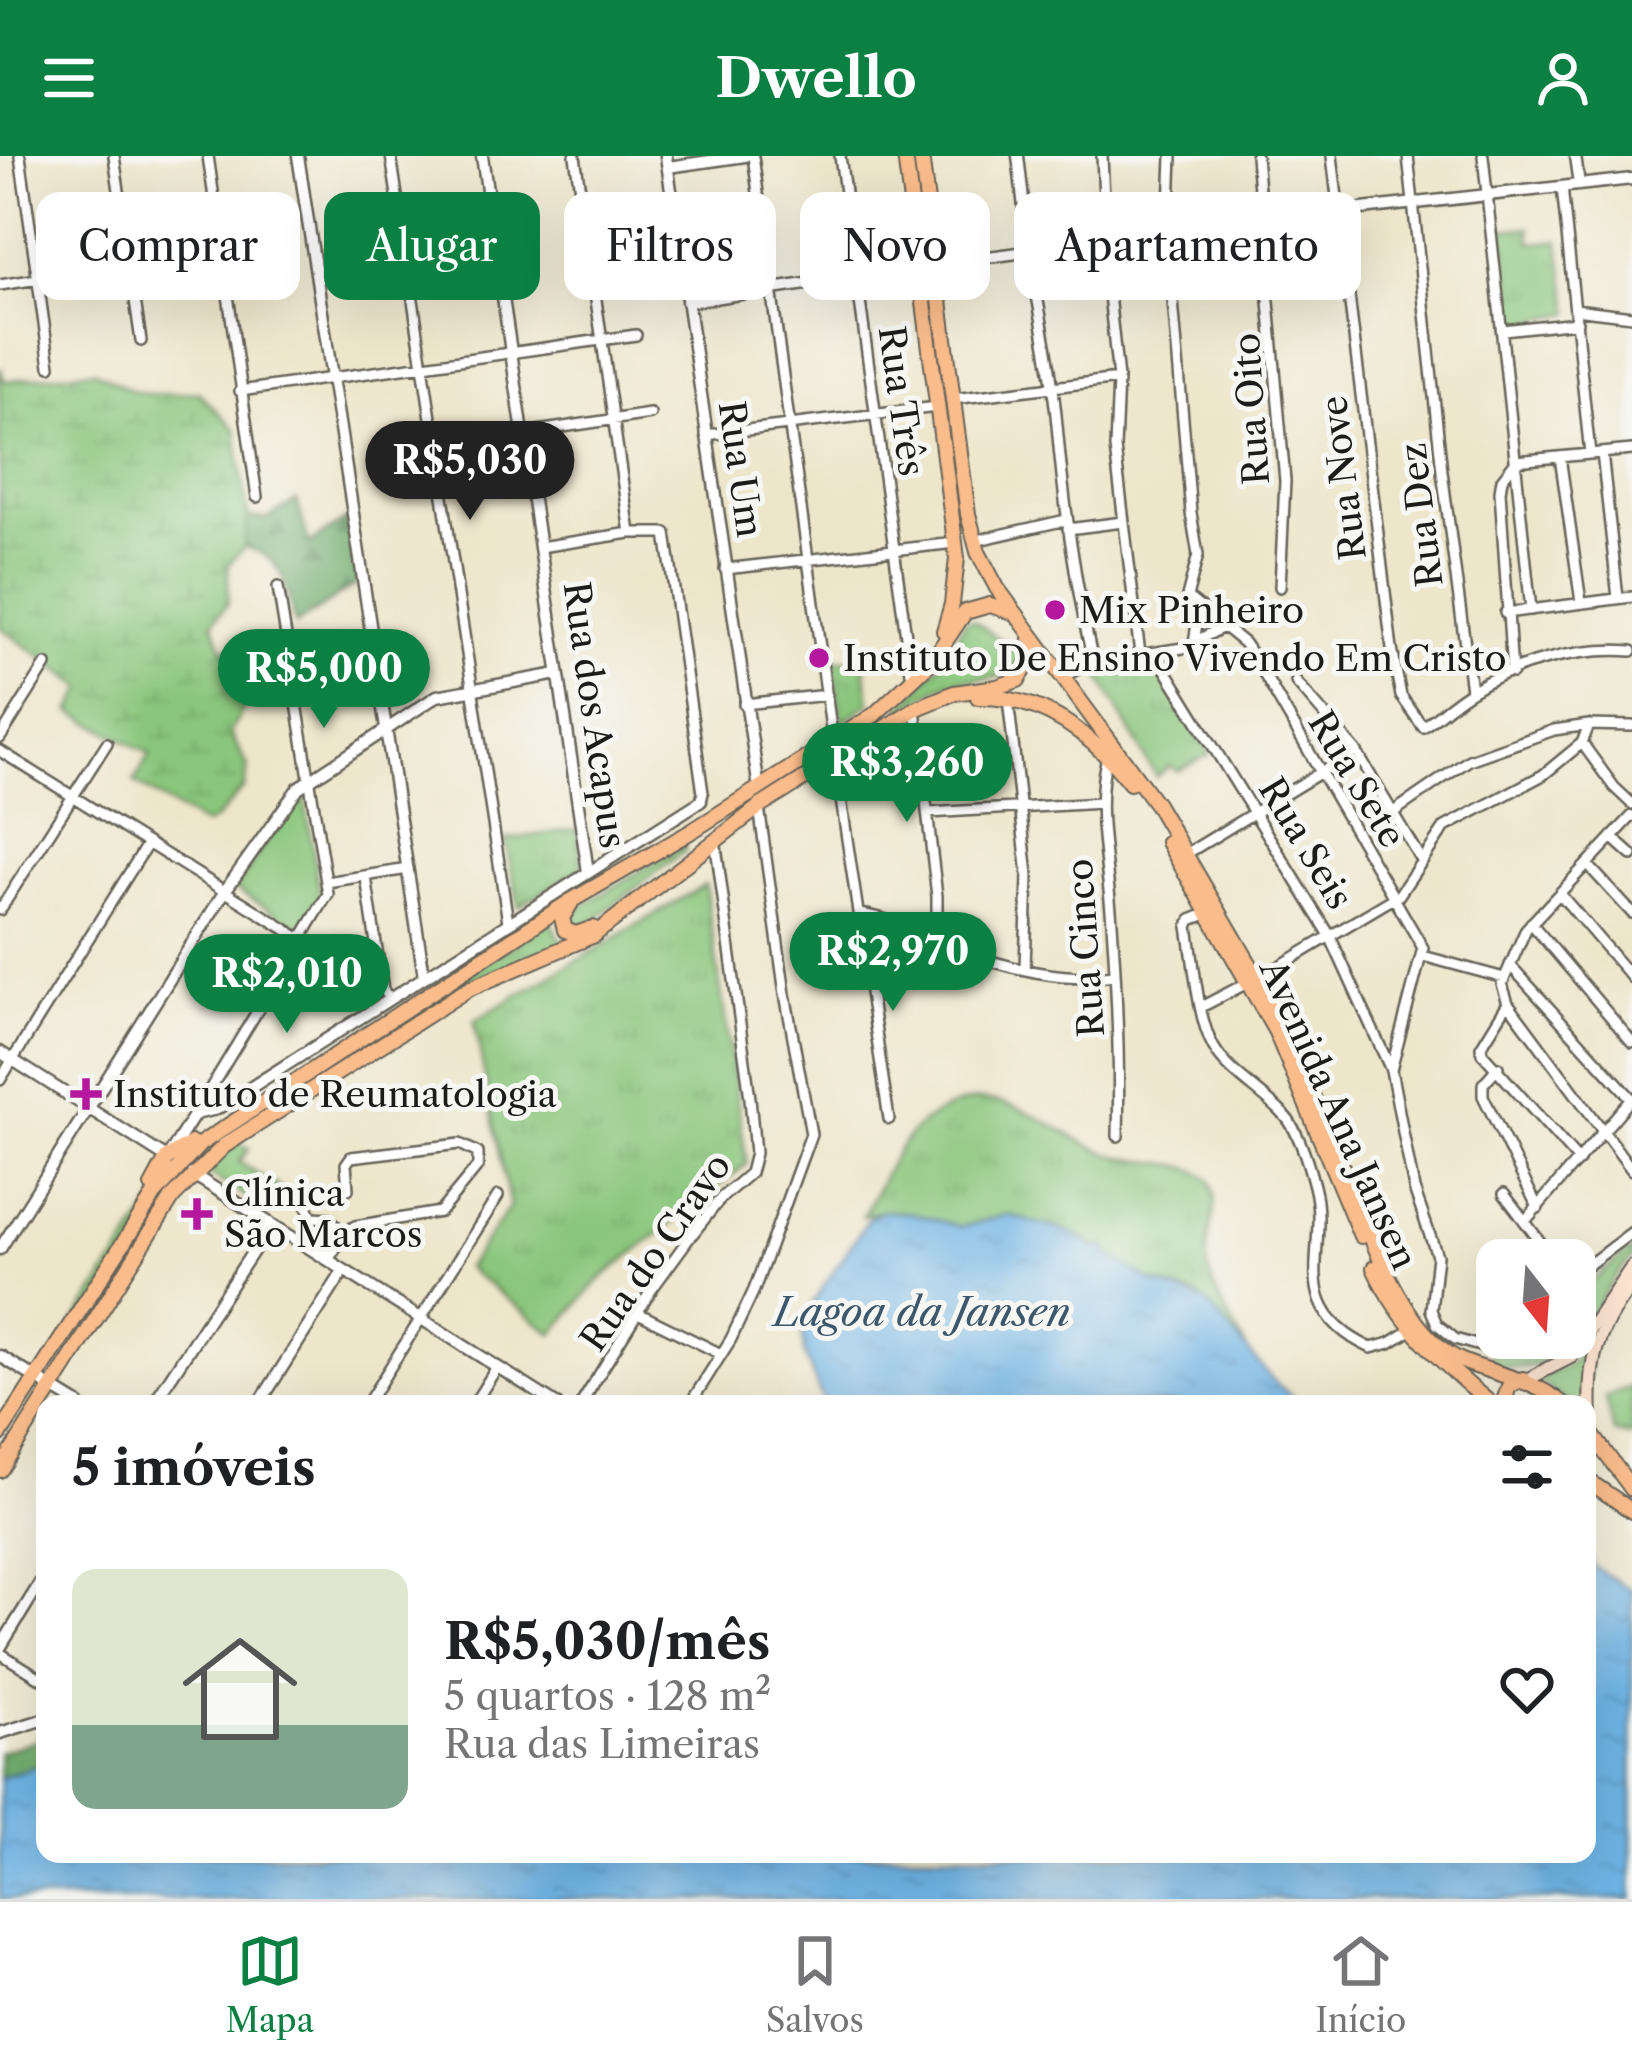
<!DOCTYPE html>
<html lang="pt">
<head>
<meta charset="utf-8">
<style>
	body { margin:0; font-family:"Libre Caslon Text",serif; background:#f6f6f6; color:#202124; height:100vh; display:flex; flex-direction:column; font-size:45px; white-space:nowrap }
	* { box-sizing:border-box; margin:0 }
	p { font-size:39px; color:#757577 }
	.icon { flex:none; width:66px; height:66px; fill:none; stroke:currentColor; stroke-width:2; stroke-linecap:round; stroke-linejoin:round }
	.map { position:relative; flex:1; overflow:hidden }
	.drawer { position:absolute; left:36px; top:1239px; width:1560px; height:468px; display:flex; flex-direction:column; background:#fff; border-radius:24px; box-shadow:0 12px 48px #0002 }
	.drawer>* { flex:none }
	.banner { position:absolute; left:36px; top:36px; width:1560px; height:108px; display:flex; gap:24px }
	.needle { width:78px; rotate:163deg }
	.controls { position:absolute; left:1476px; top:1083px; display:grid; gap:24px }
	.controls a { display:grid; place-items:center; width:120px; height:120px; border-radius:24px; background:#fff; box-shadow:0 12px 48px #0002; font-size:60px }
	.price { position:absolute; translate:-50% -102px; padding:0 27px; border-radius:42px; background:#0b8043; color:#fff; font-size:39px; line-height:78px; filter:drop-shadow(0 3px 6px #0008) }
	.price::after { content:''; position:absolute; left:50%; top:72px; width:36px; height:27px; margin-left:-18px; background:inherit; clip-path:polygon(0 0,100% 0,50% 100%) }
	.price.selected { background:#222; color:#fff }
	ul { padding:0; list-style:none }
	li { display:flex; align-items:center; gap:36px; height:300px; padding:0 36px }
	li span { display:grid; place-items:center; flex:none; width:336px; height:240px; border-radius:24px; color:#555 }
	li>.icon { margin-inline-start:auto }
	span .icon { width:144px; height:144px; fill:#fffc; stroke-width:1 }
	li b { font-size:51px }
	h2 { display:flex; justify-content:space-between; align-items:center; height:144px; padding:0 36px; font-size:51px }
	.chip { padding:0 42px; border-radius:24px; background:#fff; box-shadow:0 12px 48px #0002; font-size:42px; line-height:108px }
	.chip.selected { background:#0b8043; color:#fff }
	header { display:flex; justify-content:space-between; align-items:center; height:156px; padding:0 36px; background:#0b8043; color:#fff; font-size:54px; font-weight:800 }
	.tabs { display:flex; justify-content:space-around; align-items:center; height:168px; border-top:3px solid #e0e0e0; background:#fff; font-size:33px; color:#757577 }
	.tabs a { display:grid; justify-items:center; gap:6px }
	.tabs .selected { color:#0b8043 }
	.map>svg:first-child { display:block }
</style>
</head>
<body>
<header><svg class="icon" aria-label="menu" viewBox="0 0 24 24"><path d="M4 6h16M4 12h16M4 18h16"/></svg>Dwello<svg class="icon" aria-label="person" viewBox="0 0 24 24"><circle cx="12" cy="8" r="4"/><path d="M4 21q1-7 8-7t8 7"/></svg></header>
<div class="map">
<svg width="1632" height="1743" viewBox="0 0 1632 1743">
	<defs>
		<pattern id="grass-tufts" width="24" height="20" patternUnits="userSpaceOnUse" patternTransform="scale(3)"><rect width="24" height="20" fill="#8ac67c"/><path d="M3 7l-1-3M5 7V3M7 7l1-3M15 17l-1-3M17 17v-4M19 17l1-3" fill="none" stroke="#76aa6b"/></pattern>
		<pattern id="forest-firs" width="22" height="20" patternUnits="userSpaceOnUse" patternTransform="scale(3)"><rect width="22" height="20" fill="#6fab6c"/><path d="M5 1l3.5 6h-7zM16 11l3.5 6h-7z" fill="#5a8a58"/></pattern>
		<pattern id="wetland-marsh" width="20" height="14" patternUnits="userSpaceOnUse" patternTransform="scale(3)"><rect width="20" height="14" fill="#8ac67c"/><path d="M1 5h8M5 5V1M11 12h8M15 12V8" fill="none" stroke="#76aa6b"/></pattern>
		<pattern id="water-ripples" width="26" height="14" patternUnits="userSpaceOnUse" patternTransform="scale(3)"><rect width="26" height="14" fill="#6eb3e4"/><path d="M2 4q2-2 4 0t4 0M15 11q2-2 4 0t4 0" fill="none" stroke="#5f99c3"/></pattern>
	</defs>
	<rect width="100%" height="100%" fill="#f6f6f2"/>
	<filter id="ink" filterUnits="userSpaceOnUse"><feTurbulence type="fractalNoise" baseFrequency=".00833" numOctaves="2"/><feDisplacementMap in="SourceGraphic" scale="24" xChannelSelector="R" yChannelSelector="G"/><feConvolveMatrix kernelMatrix="1 2 1 2 8 2 1 2 1" color-interpolation-filters="sRGB"/></filter>
	<filter id="wash" filterUnits="userSpaceOnUse"><feTurbulence type="fractalNoise" baseFrequency=".004" numOctaves="4" result="noise"/><feDisplacementMap in="SourceGraphic" scale="48" xChannelSelector="R" yChannelSelector="G"/><feGaussianBlur stdDeviation="2.7" result="paint"/><feColorMatrix in="noise" values="0 0 0 0 0 0 0 0 0 0 0 0 0 0 0 0 0 1.4 0 .05"/><feComposite in="paint" operator="in"/></filter>
	<g filter="url(#wash)">
		<rect width="100%" height="100%" fill="#eee6cb"/>
		<path fill="url(#grass-tufts)" stroke="#53714c" stroke-width="3" d="M1530 71 1531 87 1559 85 1571 157 1515 168 1503 74Z
			M966 464H973L1019 497 1022 502C1008 531 977 518 952 526 933 532 917 545 901 556L899 553 940 509Z
			M864 503 870 547 842 566 833 505Z
			M1150 503 1210 598 1177 615 1170 610 1156 621 1096 514Z
			M577 673 582 711 519 750 505 684Z
			M683 689 686 694 587 769H572L570 760 574 755Z
			M705 729 747 1008 598 1125 553 1178 466 1112 510 1051 474 865Z
			M550 765 564 788 468 827 221 986 168 1038 56 1211 48 1206 164 1032 199 996 255 954Z
			M978 944C1032 945 1066 985 1117 1000 1147 1008 1182 1003 1208 1022 1225 1049 1203 1077 1207 1107 1211 1137 1234 1168 1248 1195L1198 1140 1149 1125 1070 1076 1007 1059 961 1071 906 1056 880 1055 863 1060C894 1002 906 956 978 944Z
			M1588 1187C1592 1203 1584 1229 1585 1248H1570L1536 1224 1571 1207Z"/>
		<path fill="url(#forest-firs)" stroke="#466444" stroke-width="3" d="M297 344 309 388 347 363 358 427 295 469C285 433 286 400 244 391L248 361 267 363Z
			M45 1581V1607L0 1622V1596Z"/>
		<path fill="url(#wetland-marsh)" stroke="#53714c" stroke-width="3" d="M0 210 4 225 94 214 133 235 154 239 198 236 236 274 248 361 244 391 228 409V447L213 466 222 492 268 508 230 577 248 611 244 632C231 643 220 664 205 669L196 665 134 626 150 598 71 556 84 532 0 471Z
			M1632 1230V1281L1614 1276 1605 1241Z"/>
		<path fill="#8ac67c" stroke="#53714c" stroke-width="3" d="M304 638 320 740 300 772 235 733 284 660Z
			M239 986 249 993 239 1006 286 1036 270 1057 205 1015Z
			M1632 1093V1102C1579 1157 1582 1225 1489 1209L1493 1193 1503 1182H1575V1130L1598 1120Z"/>
		<path fill="url(#water-ripples)" stroke="#456880" stroke-width="3" d="M880 1055 912 1057 961 1071 1007 1059 1070 1076 1096 1092 1106 1090 1108 1098 1150 1125 1206 1146 1273 1224 1300 1248H824L804 1197 802 1169 809 1167 813 1146 869 1062Z
			M1587 1402 1595 1412 1632 1434V1743H0V1622L45 1607V1698H1587Z"/>
	</g>
	<g filter="url(#ink)">
		<g fill="none" stroke-linecap="round" stroke-linejoin="round">
			<g stroke="#666359" stroke-width="14">
				<path id="minor" d="M20 0 50 210
					M114 0 141 185
					M208 0 257 341
					M391 0 508 766
					M575 0 630 377
					M753 0 833 587
					M840 0 912 524
					M1102 0 1108 129 1118 223 1115 292 1140 498
					M1256 0 1285 325 1280 431
					M1332 0 1392 493 1401 540 1423 571C1438 560 1452 547 1468 537 1513 507 1579 491 1632 495
					M1408 0 1442 315 1471 534
					M1483 0 1531 454
					M1562 31 1590 298
					M1169 77 1172 0
					M1029 96C1039 153 1052 212 1057 269 1064 350 1075 427 1093 506
					M0 129 38 123
					M1108 129 1169 128 1172 133 1191 357 1198 399 1187 441 1244 487 1257 506 1423 792 1391 914 1414 1033 1437 1100 1431 1154 1437 1168 1455 1183 1490 1193 1497 1182
					M1575 153 1632 160
					M1503 174 1577 166
					M240 235 636 179
					M953 243 1118 223
					M706 279 937 251
					M397 296 650 258
					M1602 297 1618 442
					M1560 301 1581 446
					M1516 305 1632 294
					M1068 373 1123 366
					M974 385 1066 364
					M540 391 630 377H666L703 637 701 645
					M725 413 955 387
					M1505 457 1632 441
					M1194 488 1199 452
					M1156 498 1329 778 1391 914
					M1512 517 1500 335 1502 323 1516 305
					M1062 521 1093 506 1183 492 1225 470
					M1296 526 1356 595 1421 704
					M1008 543 1028 719 1025 812
					M744 548 827 539
					M915 553 937 740V784
					M0 582 46 509
					M1582 587 1614 631 1632 648
					M0 595 383 834 389 842
					M1107 601C1093 653 1109 713 1112 767 1117 838 1120 909 1118 980
					M835 603 889 963
					M1395 655 1469 604 1554 574 1589 569
					M928 657 1101 647
					M1612 681 1632 699
					M1186 698 1356 595
					M1587 708 1632 757
					M366 721 383 834
					M327 726 408 713
					M1560 738 1632 822
					M0 754 107 587
					M1209 757 1191 764 1188 771C1194 804 1197 861 1213 890 1228 918 1265 937 1286 961 1299 977 1309 1010 1314 1030 1331 1094 1283 1151 1371 1192L1390 1187 1411 1174
					M859 758C896 763 922 779 957 793 1005 812 1063 826 1114 819
					M1531 767 1632 886
					M1423 800 1504 822
					M1510 809 1632 943
					M1258 823 1399 739 1445 671 1543 619 1582 587 1589 569 1632 570
					M1508 847 1632 1014
					M1203 850 1249 826
					M1498 911 1483 928V940L1538 1052
					M0 924 148 687
					M195 958 328 738 278 431
					M1579 1005 1482 897 1481 891 1508 847 1502 828 1526 773 1632 660
					M1504 1038 1554 1104
					M1526 1064 1632 942
					M322 1100 337 1071 330 1062 312 1061 306 1048 311 1042 348 1033 346 1008 351 1001 460 988 478 997V1010L440 1056 355 1070 346 1076 328 1104
					M1575 1119 1632 1076
					M638 1157 721 1198
					M367 1248 498 1040
					M474 1248 497 1211
					M581 1248 652 1133 687 1085 721 1042 750 1017 755 997 750 942 715 683
					M690 1248 731 1183 754 1134 811 978 785 838 759 651
					M0 1497 45 1525"/>
			</g>
			<g stroke="#666359" stroke-width="15">
				<path id="tertiary" d="M298 0 424 820
					M482 0 588 716
					M666 0 759 633
					M1018 0 1029 96
					M1575 0 1579 29
					M668 11 745 0
					M936 108 1263 64 1632 23
					M687 146 919 111
					M0 896 167 1002 195 958 217 953 701 645
					M192 1018 556 1248
					M0 1093 225 735 298 632 437 540 558 518
					M0 1200 78 1248
					M153 1248 271 1068
					M259 1248 344 1114
					M0 1492 45 1419
					M0 1577 45 1563"/>
			</g>
			<g stroke="#666359" stroke-width="16">
				<path id="secondary" d="M1526 1224 1571 1201 1632 1111
					M1592 1277C1587 1214 1591 1180 1632 1129"/>
			</g>
			<g stroke="#666359" stroke-width="18">
				<path id="primary" d="M905 0 957 402 952 448 944 475
					M921 0 968 358 978 396 997 432 1156 648 1277 855 1382 1107C1400 1145 1426 1192 1467 1207 1502 1220 1533 1224 1563 1248
					M978 541C1042 540 1092 578 1130 627
					M1168 686 1276 876 1361 1080
					M571 747 562 762 565 774 576 778 593 772
					M152 1030 167 1002 192 987
					M1374 1112C1401 1170 1443 1208 1491 1248
					M1503 1248 1509 1230 1523 1223
					M1587 1272 1632 1333
					M0 1278 155 1038 200 988 569 746 692 675 874 559 932 505 965 456 990 449 1015 457
					M0 1314 173 1041 224 990 468 833 594 779 759 651 915 553 954 537 997 531 1018 524 1032 501 1031 482
					M1587 1324 1632 1355"/>
			</g>
			<use href="#minor" stroke="#fff" stroke-width="9"/>
			<use href="#tertiary" stroke="#fff" stroke-width="10"/>
			<use href="#secondary" stroke="#fde4d1" stroke-width="12"/>
			<use href="#primary" stroke="#fabc8b" stroke-width="14"/>
		</g>
	</g>
	<g fill="#b5179e" stroke="#f6f6f2" stroke-width="4.5">
		<circle cx="1055" cy="454" r="12"/>
		<circle cx="819" cy="502" r="12"/>
		<path d="M80 920h12v12h12v12h-12v12h-12v-12h-12v-12h12z"/>
		<path d="M191 1040h12v12h12v12h-12v12h-12v-12h-12v-12h12z"/>
	</g>
	<g text-anchor="middle" stroke-width="10" stroke-linejoin="round" paint-order="stroke">
		<g font-size="36" fill="#1c1c1c" stroke="#f6f6f2">
			<text transform="translate(902 245) rotate(82)" y="13">Rua Três</text>
			<text transform="translate(1251 253) rotate(-94)" y="13">Rua Oito</text>
			<text transform="translate(741 313) rotate(82)" y="13">Rua Um</text>
			<text transform="translate(1343 322) rotate(-97)" y="13">Rua Nove</text>
			<text transform="translate(1421 359) rotate(-97)" y="13">Rua Dez</text>
			<text transform="translate(595 559) rotate(82)" y="13">Rua dos Acapus</text>
			<text transform="translate(1357 623) rotate(59)" y="13">Rua Sete</text>
			<text transform="translate(1306 687) rotate(59)" y="13">Rua Seis</text>
			<text transform="translate(1085 792) rotate(-94)" y="13">Rua Cinco</text>
			<text transform="translate(1339 958) rotate(66)" y="13">Avenida Ana Jansen</text>
			<text transform="translate(655 1096) rotate(-55)" y="13">Rua do Cravo</text>
		</g>
		<g font-size="36" fill="#1c1c1c" stroke="#f6f6f2" text-anchor="start">
			<text x="1079" y="467">Mix Pinheiro</text>
			<text x="843" y="515">Instituto De Ensino Vivendo Em Cristo</text>
			<text x="113" y="951">Instituto de Reumatologia</text>
			<text x="224" y="1050">Clínica<tspan x="224" dy="41">São Marcos</tspan></text>
		</g>
		<g font-size="39" font-style="italic" fill="#3d586c" stroke="#f6f6f2">
			<text x="922" y="1170">Lagoa da Jansen</text>
		</g>
	</g>
</svg>
<div class="controls">
<a><svg class="needle" viewBox="-14 -14 28 28"><path d="M0-13l5 13h-10z" fill="#e53935"/><path d="M0 13l5-13h-10z" fill="#757577"/></svg></a>
</div>
<b class="price selected" style="left:470px;top:367px">R$5,030</b>
<b class="price" style="left:324px;top:575px">R$5,000</b>
<b class="price" style="left:907px;top:669px">R$3,260</b>
<b class="price" style="left:893px;top:858px">R$2,970</b>
<b class="price" style="left:287px;top:880px">R$2,010</b>
<div class="banner">
<a class="chip">Comprar</a>
<a class="chip selected">Alugar</a>
<a class="chip">Filtros</a>
<a class="chip">Novo</a>
<a class="chip">Apartamento</a>
</div>
<section class="drawer">
<h2>5 imóveis<svg class="icon" aria-label="filters" viewBox="0 0 24 24"><path d="M4 7h16M4 17h16"/><circle cx="9" cy="7" r="2"/><circle cx="15" cy="17" r="2"/></svg></h2>
<ul>
<li><span style="background:linear-gradient(#dfe7d0 65%,#7fa58c 0)"><svg class="icon" aria-label="home" viewBox="0 0 24 24"><path d="M3 11l9-7 9 7M6 9v11h12V9"/></svg></span><div><b>R$5,030/mês</b><p>5 quartos · 128 m²</p><p>Rua das Limeiras</p></div><svg class="icon" aria-label="heart" viewBox="0 0 24 24"><path d="M12 20l-8-8c-3-5 5-10 8-4 3-6 11-1 8 4z"/></svg></li>
</ul>
</section>
</div>
<nav class="tabs">
<a class="selected"><svg class="icon" aria-label="map" viewBox="0 0 24 24"><path d="M3 6l6-2 6 2 6-2v14l-6 2-6-2-6 2zM9 4v14M15 6v14"/></svg>Mapa</a>
<a><svg class="icon" aria-label="saved" viewBox="0 0 24 24"><path d="M7 4h10v16l-5-4-5 4z"/></svg>Salvos</a>
<a><svg class="icon" aria-label="home" viewBox="0 0 24 24"><path d="M3 11l9-7 9 7M6 9v11h12V9"/></svg>Início</a>
</nav>
</body>
</html>
